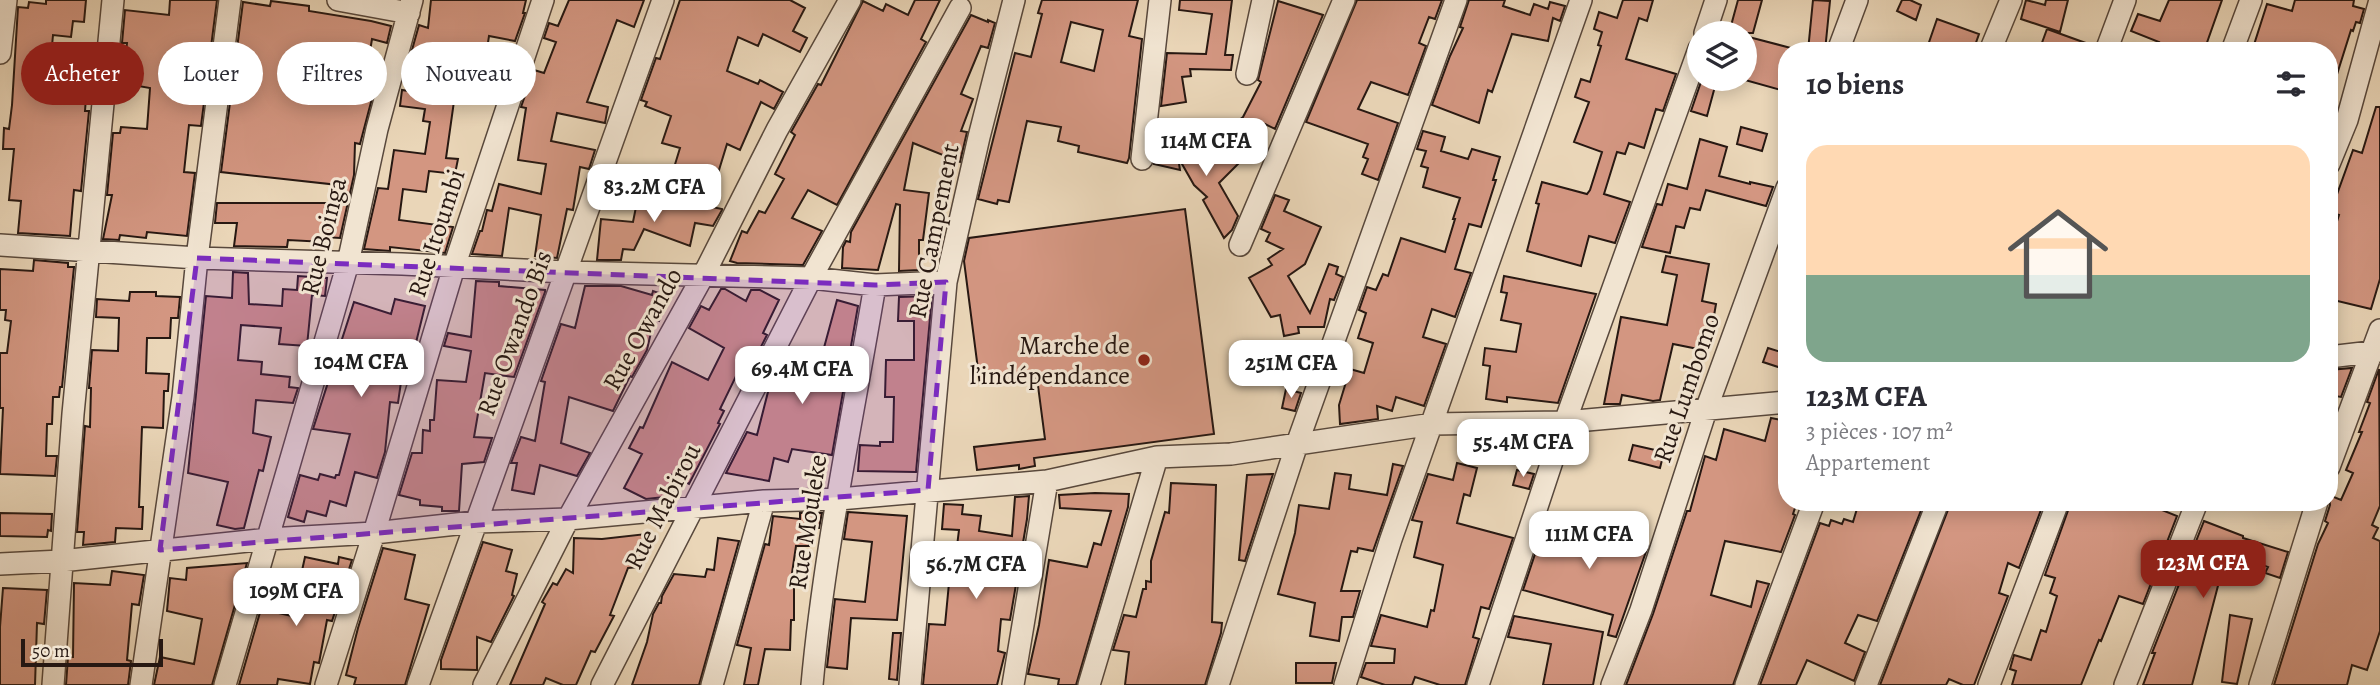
<!DOCTYPE html>
<html lang="fr">
<head>
<meta charset="utf-8">
<style>
	body { margin:0; font-family:Alegreya,serif; background:#f7f7f7; color:#2b2b33; height:100vh; display:flex; flex-direction:column; font-size:26px; white-space:nowrap }
	* { box-sizing:border-box; margin:0 }
	p { font-size:23px; color:#7c7c81 }
	.icon { flex:none; width:38px; height:38px; fill:none; stroke:currentColor; stroke-width:2; stroke-linecap:round; stroke-linejoin:round }
	.map { position:relative; flex:1; overflow:hidden }
	.panel { position:absolute; left:1778px; top:42px; width:560px; height:469px; display:flex; flex-direction:column; background:#fff; border-radius:28px; box-shadow:0 4px 18px #0003 }
	.panel>* { flex:none }
	.banner { position:absolute; left:21px; top:42px; width:665px; height:63px; display:flex; gap:14px }
	.controls { position:absolute; left:1687px; top:21px; display:grid; gap:14px }
	.controls a { display:grid; place-items:center; width:70px; height:70px; border-radius:50%; background:#fff; box-shadow:0 4px 18px #0003; font-size:35px }
	.scale { position:absolute; left:21px; bottom:18px; width:142px; box-sizing:border-box; padding-left:7px; border:4px solid #271812; border-top:0; font-size:19px; line-height:24px; white-space:nowrap; color:#271812; -webkit-text-stroke:5px #f1e4d1; paint-order:stroke }
	.price { position:absolute; translate:-50% -60px; padding:0 16px; border-radius:14px; background:#fff; color:#222; font-size:23px; line-height:46px; filter:drop-shadow(0 2px 4px #0008) }
	.price::after { content:''; position:absolute; left:50%; top:42px; width:21px; height:16px; margin-left:-10px; background:inherit; clip-path:polygon(0 0,100% 0,50% 100%) }
	.price.active { background:#8f2418; color:#fff }
	ul { padding:0; list-style:none }
	li { display:grid; align-content:center; gap:14px; height:371px; padding:0 28px }
	li span { display:grid; place-items:center; height:217px; border-radius:21px; color:#555 }
	li>.icon { margin-inline-start:auto }
	span .icon { width:126px; height:126px; fill:#fffc; stroke-width:1 }
	li b { font-size:30px }
	h2 { display:flex; justify-content:space-between; align-items:center; height:84px; padding:0 28px; font-size:30px }
	.tag { padding:0 24px; border-radius:32px; background:#fff; box-shadow:0 4px 18px #0003; font-size:24px; line-height:63px }
	.tag.active { background:#8f2418; color:#fff }
	.map>svg:first-child { display:block }
</style>
</head>
<body>
<div class="map">
<svg width="2380" height="685" viewBox="0 0 2380 685">
	<rect width="100%" height="100%" fill="#ead6b8"/>
	<filter id="stains"><feTurbulence type="fractalNoise" baseFrequency=".00286" numOctaves="4"/><feColorMatrix values="0 0 0 0 .2 0 0 0 0 .09 0 0 0 0 .02 0 0 0 .5 -.17"/></filter>
	<radialGradient id="worn" r=".72"><stop offset=".6" stop-color="#630" stop-opacity="0"/><stop offset="1" stop-color="#630" stop-opacity=".3"/></radialGradient>
	<path fill="#d39681" stroke="#271812" stroke-width="2" fill-rule="evenodd" d="M46 0H86L84 22 73 21 71 37 53 35 50 68 88 71 85 111H89L81 191 74 190 70 236 18 233 21 201 9 200 14 149H3L4 128 9 129 12 105 18 7 28 8 29 2 46 4Z
		M170 0H217L210 55 175 52 170 81 206 87 201 126 189 125 184 172 195 173 187 236 147 232 146 238 120 235 119 240 103 239 112 195H107L113 133H120L121 127 147 129 150 88 127 84 131 53 126 52 127 43H122L125 10 169 15Z
		M431 0H526L523 13H525L515 41 489 36 482 82 501 85 495 103 484 102 485 98 455 94 446 158 458 159 455 174 429 171 426 192 403 189 399 220 453 227 445 253 390 247V251L364 249 378 188 388 189 394 150 425 154 430 122 423 121 425 109 400 106 402 90 428 94 432 64 410 57 419 25 428 28Z
		M569 0H644L634 27 617 20 587 102 608 107 605 123 557 113 551 141 595 150 589 169 580 167 573 210 567 209 557 258 535 256 541 215 509 208 502 256 472 254 480 231H482L487 210 492 211 499 184 541 194 546 164 518 160 526 108 521 107 534 70 544 73 556 42 544 38 549 23 558 26Z
		M680 0H790L805 8 793 31 807 38 800 52 763 34 758 46 738 37 727 71 758 84 760 80 783 92 774 109 761 102 740 150 727 144 715 183 673 171 680 148 662 143 671 116 645 106 647 102 641 100 656 58 660 59Z
		M915 0H940L921 39 926 42 837 205 808 190 792 218 822 231 803 265 737 263 730 261 742 231 747 233 759 211 765 213 784 179 775 174 795 135 791 132 818 84 821 85 863 1 883 11 886 4 908 15Z
		M1042 0H1138L1129 36 1142 39 1129 158 1127 163 1078 152 1079 146 1058 141 1061 127 1027 121 1009 202 998 200 997 204 978 199 1015 53 1031 57 1042 14 1038 13ZM1071 22 1103 30 1094 71 1061 62Z
		M1180 0H1232L1225 55H1233L1231 70 1190 69 1191 76 1182 77 1186 102 1161 106 1167 53 1206 54 1212 14 1179 10Z
		M1357 0H1442L1435 19 1429 17 1419 43 1426 46 1408 95 1371 82 1358 109 1398 123 1378 180 1362 174 1368 159 1363 157 1368 144 1306 122Z
		M1469 0H1505L1503 6 1530 15 1534 4 1548 9 1550 2 1565 6 1560 21 1553 18 1548 41 1512 34 1492 92 1488 90 1479 123 1432 105 1450 56 1463 28 1460 27Z
		M1623 0H1653L1647 21 1639 18 1626 59 1676 74 1663 111 1656 109 1644 148 1629 143 1625 154 1617 152 1604 194 1630 202 1615 243 1589 236 1581 266 1527 251 1539 204 1536 203 1542 182 1587 194 1590 190 1602 152 1574 142 1589 102 1575 97 1581 79 1590 82 1601 46 1598 45 1602 32 1594 29 1599 12 1617 18Z
		M1738 0H1762L1753 33H1729Z
		M1813 0 1830 1 1825 51H1808Z
		M1902 0H1910L1921 5 1916 20 1897 11Z
		M2026 0 2045 5 2046 0H2068L2060 32 2021 19Z
		M2169 0H2222L2204 51H2155L2159 42 2131 31 2138 14 2160 21Z
		M2295 0H2354L2353 6 2364 9 2360 23 2356 22 2353 31 2351 30 2333 87H2329V51H2252L2267 4 2292 11Z
		M271 1 309 6V11L371 21 391 26 387 43 372 39 365 82 375 84V87L360 144 355 143 354 175 340 238 325 237V242L288 240 287 247 234 246 237 223H215L217 203H336L338 185 221 172 243 2 270 6Z
		M1278 1 1323 15 1275 129 1265 124 1247 139 1234 124 1243 117 1261 82 1258 80Z
		M971 15 988 22V20L995 23 988 48 981 46 961 94 973 99 961 131 967 132 960 162 913 143 904 190 929 193 923 240H919V270L899 271 900 205 896 204 878 270 842 268 843 247 846 241 850 242 851 232Z
		M1937 19 1979 34 1973 51H1926Z
		M2047 29 2094 46 2093 51H2039Z
		M1745 36 1791 48V51H1787V66L1781 90 1745 80Z
		M1702 79H1717L1707 116 1691 111Z
		M2376 107H2380V279L2371 309 2329 299V247L2339 215 2329 212V195L2336 197 2353 150 2362 153Z
		M1741 127 1767 134 1762 151 1737 144Z
		M1423 131 1445 137 1441 151 1468 159 1472 149 1500 157 1493 180H1496L1481 227 1469 224 1455 269 1471 273 1455 317 1432 309 1423 337 1446 344 1424 406 1396 397 1392 411 1377 406 1378 419 1340 424 1339 405 1350 369 1364 373 1373 343 1358 338 1366 313 1359 310 1367 287 1376 290 1383 274 1388 276 1401 238 1445 252 1455 219H1453L1460 198 1423 187 1428 168 1421 166 1426 151 1417 149Z
		M1700 139 1727 147 1719 176 1750 184V182L1773 187 1766 206 1706 190 1700 210 1690 208 1684 228 1676 226 1670 253 1642 247 1657 204 1662 205 1668 184 1687 189Z
		M1202 142 1217 157 1230 145 1243 159 1219 183 1238 216 1232 230 1224 238 1203 200 1207 197 1194 185 1178 157 1180 170 1154 164 1157 144 1193 152Z
		M615 172 636 177 633 191 610 187Z
		M639 192 722 209V210L713 226 695 223 690 246 644 229 634 250 623 249 621 260H597L601 219 633 222Z
		M1275 195 1289 200 1284 211 1321 227 1305 264 1288 276 1310 313 1329 264 1338 267 1336 274 1343 277 1334 300 1330 299 1324 327H1298L1299 333 1284 336 1280 315 1271 317 1249 278 1272 265 1268 259 1283 249 1266 241 1270 233 1261 229Z
		M1185 209 1214 434 1034 458 1035 466 1019 469V465L977 470 974 447 1045 439 1037 378 980 385 964 261 969 238Z
		M1666 256 1709 264 1702 301 1716 304 1708 351 1673 344 1660 400 1653 401 1622 395 1620 404H1604L1621 317 1667 325 1677 275 1662 272Z
		M34 260 68 263V267H74L62 387H60L59 397H53L52 424H47L46 456H57L55 476 0 474 3 408H0V353H7L11 321 5 320 6 310H0V269L33 271Z
		M233 272 248 273 249 304 282 306 283 289 297 290 298 276 327 278 325 296 312 295 307 346 279 344 281 328 241 325 238 360 262 362 261 374 290 377 289 387 298 388 293 403 256 400 253 433 271 437 263 471 259 470 244 528 235 529 217 525 228 482 188 473 206 296 232 298Z
		M1504 276 1596 294 1558 403 1507 397V402L1486 399 1490 366 1483 365 1485 348 1516 352 1521 324 1501 320 1507 293 1501 292Z
		M476 281 499 282V286L545 290V292L514 377 485 373 474 437 492 438 484 462 462 464 459 511H442V507L420 505V500L399 495 412 453H422L423 430 430 431V420H434L437 380 466 382 471 351 444 346 448 333 471 337Z
		M585 286H621L652 295 653 291 668 296 659 321 654 319 647 350 632 377 630 376 613 411 569 397 561 443 590 453 577 476 540 465 534 494 512 490 517 463H511L521 437 535 441 545 382 541 381 561 324 575 328Z
		M721 289H725L746 301 751 290H760L779 300 763 333 767 335 746 376 738 372 720 409 724 411 718 423 720 424 689 484 672 475 674 496 646 499 624 488 642 454 629 448 640 427 643 428 672 362 708 380 724 348 689 328 701 306 709 310Z
		M130 292H156V296L180 297 178 318H171L170 338H147L146 373 169 374 168 391H164L163 428 142 427 139 507H143L142 529 116 528 115 542 83 545 84 532H77L85 426 90 427 91 388H89L92 350 118 351 119 318 96 317 97 299 129 301Z
		M932 296 916 472 858 471 860 445 880 446V442H893L894 397H885L886 360H914V321H898L899 297Z
		M395 299 425 306 408 375H402L398 403 390 402 385 452 377 478 355 472 346 506 330 501 326 516 307 511 304 522 288 517 300 475 318 480 320 474 335 478 336 475H339L350 434 313 429 354 302 391 314Z
		M837 300 858 306 832 455 792 449 788 462 774 458 769 481 726 473 747 432 757 435 769 388 778 372 802 378 806 362 819 366Z
		M1768 348 1787 354V370L1763 362Z
		M2352 368 2341 397 2329 395V370Z
		M2379 369 2380 506 2372 525 2378 528 2373 538 2380 541V631L2367 670 2352 665 2347 685H2274L2318 544 2328 523 2325 521 2330 505 2329 495 2341 500 2353 473 2346 470 2362 432H2359L2370 403 2367 402Z
		M1286 389 1301 393 1295 411 1282 408Z
		M1771 418 1787 421V458L1783 475 1787 476V502H1797L1793 514 1795 515 1781 552 1725 541 1711 595 1751 607 1757 581 1769 584 1733 685H1626L1653 614 1687 511H1690L1705 456 1716 460 1724 429 1765 441Z
		M1633 445 1664 452 1660 468 1629 460Z
		M1457 463 1477 468 1470 496 1464 494 1457 523 1513 538 1489 609 1481 607 1473 637 1479 639 1465 685H1440L1415 677 1412 685H1385L1361 677 1366 663H1394L1395 649 1371 646 1381 615 1427 627 1431 610 1434 611 1443 565 1414 557 1422 522 1412 520 1428 474 1453 480Z
		M1393 464 1403 466 1373 551 1358 548 1357 552 1351 551 1341 591H1360L1353 617H1342L1339 641 1310 636 1315 603 1278 594 1295 533 1299 505 1329 509 1335 473 1351 475 1349 489 1387 495Z
		M1517 470 1534 474 1529 489 1513 485Z
		M1273 474 1245 561 1239 560 1247 475Z
		M1171 483 1216 485 1212 622 1222 623 1221 633 1205 685H1125L1129 652 1113 650 1124 615 1136 617 1143 589H1146V581L1151 582V561L1165 512 1169 513Z
		M1095 493 1129 494 1128 507 1076 685H1058L1059 679 1028 674 1039 625 1049 560 1087 567 1094 543 1101 545 1111 511 1060 508 1059 495Z
		M1029 496 1027 519 1010 620 1001 619 998 651 1005 653 997 685H923L929 624 945 625 951 562H955L959 530 942 529 944 504 963 505 962 514 981 516 979 531 1012 536 1015 497Z
		M1859 502H1919L1918 506 1922 508 1877 621 1858 615 1845 643 1865 652 1854 681 1807 660 1796 685H1760L1820 523 1829 526 1831 520 1842 524 1844 519 1853 522Z
		M1951 502H2044L2019 568 2008 563 1999 593 2008 596 1974 685H1963L1949 679 1946 685H1880Z
		M2071 502H2142L2177 516 2143 604 2119 596 2101 641 2099 640 2081 685H2012L2016 671 2010 669 2014 655 2031 660 2041 630 2046 632 2057 596 2050 593 2055 578 2045 575Z
		M848 512 907 516 897 620 851 618 847 669 827 667 835 599 865 602 872 542 844 539Z
		M0 513 52 514 51 531 48 530 47 537 0 536Z
		M800 513H822L819 528H811L809 546H796L791 580H794V620H791L790 650 765 649 758 685H744L751 648 737 645 765 544 769 545 773 516 800 519Z
		M1602 513 1623 517 1619 538 1648 546 1616 637 1608 635 1613 615 1523 590 1542 533 1592 548Z
		M2204 521 2243 536V538L2288 552 2280 578 2265 573 2268 567 2240 557 2231 584 2219 582 2192 685H2143L2155 653H2152Z
		M646 534 647 550 639 567 628 568 610 615 614 616 595 652 591 651 576 685H563L546 678 543 685H510L545 604 542 602 553 583 557 585 566 569 573 573 574 538 602 539Z
		M718 538 739 541 699 685H632L647 642 653 614 659 603H661L662 596 674 574 705 577 707 569 714 570Z
		M483 542 512 550 506 571 517 574 512 595 514 596 491 642 477 637V670L441 669V660Z
		M383 548 415 555 405 599 429 605 405 685H354L356 678 346 675 358 628Z
		M305 557 338 564 339 557 352 560 332 621 327 620 319 663 314 662 310 684 278 679 277 685H239L261 609 292 616Z
		M247 563 212 685H154L160 657 194 664 202 619 167 611 170 578 186 580 187 568Z
		M112 571 144 575 139 605 132 604 127 660 131 661 128 685H66L68 657H73L74 583 110 585Z
		M3 588 47 590 44 624 37 623 35 685H0V627Z
		M2230 615 2252 619 2237 684 2222 682Z
		M1514 616 1603 632 1593 685H1543L1551 644 1508 637Z
		M893 633H901L897 680 889 679Z
		M1296 663H1336L1332 683H1296Z"/>
	<g fill="none" stroke-linecap="round" stroke-linejoin="round">
		<g stroke="#58483c" stroke-width="24">
			<path id="street" d="M338 0 409 13
				M1705 33 1716 0
				M1838 51 1857 0
				M1990 51 2011 0
				M2106 51 2125 0
				M2232 51 2251 0
				M0 53 6 0
				M1247 74 1263 0
				M1142 159 1160 0
				M2329 164 2347 120 2380 0
				M0 245 197 258 402 264 566 272 811 278 875 285 946 282
				M1240 245 1344 0
				M2329 357 2380 351
				M2329 467 2380 330
				M0 564 61 561 268 539 374 533 475 522 568 519 764 501 839 499 1047 481 1157 457 1231 454 1433 424 1565 422 1787 402
				M53 685 73 414 113 0
				M141 685 183 397 197 258 230 0
				M225 685 348 263 377 129 412 0
				M326 685 374 533 454 267 543 0
				M418 685 663 0
				M484 685 568 519 704 274 777 130 850 0
				M602 685 811 278 960 8
				M712 685 764 501
				M812 685C824 551 853 417 875 285
				M910 685 946 282 979 137 1014 0
				M1013 685 1047 481
				M1089 685 1157 457
				M1218 685 1297 444 1456 0
				M1345 685 1391 539 1581 0
				M1478 685 1565 422 1699 49
				M1612 685 1641 610 1706 410 1787 188
				M1746 685 1814 502
				M1866 685 1938 502
				M1989 685 2058 502
				M2125 685 2197 502
				M2260 685 2317 502"/>
		</g>
		<use href="#street" stroke="#f1e4d1" stroke-width="21"/>
	</g>
	<path fill="#7b2cbf" fill-opacity="0.2" stroke="#7b2cbf" stroke-width="5" stroke-dasharray="14 9" stroke-linejoin="round" d="M197 258 875 285 946 282 928 490 160 550Z"/>
	<circle fill="#8f2418" stroke="#f1e4d1" stroke-width="2.5" cx="1144" cy="360" r="7"/>
	<g text-anchor="middle" stroke-width="6" stroke-linejoin="round" paint-order="stroke">
		<g font-size="26" fill="#271812" stroke="#f1e4d1">
			<text transform="translate(933 231) rotate(-79)" y="9">Rue Campement</text>
			<text transform="translate(436 233) rotate(-72)" y="9">Rue Itoumbi</text>
			<text transform="translate(323 236) rotate(-76)" y="9">Rue Boinga</text>
			<text transform="translate(642 329) rotate(-61)" y="9">Rue Owando</text>
			<text transform="translate(514 333) rotate(-70)" y="9">Rue Owando Bis</text>
			<text transform="translate(1686 388) rotate(-71)" y="9">Rue Lumbomo</text>
			<text transform="translate(662 506) rotate(-63)" y="9">Rue Mabirou</text>
			<text transform="translate(807 522) rotate(-81)" y="9">Rue Mouleke</text>
		</g>
		<g font-size="26" fill="#271812" stroke="#f1e4d1" text-anchor="end">
			<text x="1130" y="354">Marche de<tspan x="1130" dy="30">l’indépendance</tspan></text>
		</g>
	</g>
	<rect width="100%" height="100%" filter="url(#stains)"/>
	<rect width="100%" height="100%" fill="url(#worn)"/>
</svg>
<div class="controls">
<a><svg class="icon" aria-label="layers" viewBox="0 0 24 24"><path d="M12 4l9 5-9 5-9-5zM3 14l9 5 9-5"/></svg></a>
</div>
<div class="scale">50 m</div>
<b class="price" style="left:1206px;top:178px">114M CFA</b>
<b class="price" style="left:654px;top:224px">83.2M CFA</b>
<b class="price" style="left:361px;top:399px">104M CFA</b>
<b class="price" style="left:1291px;top:400px">251M CFA</b>
<b class="price" style="left:802px;top:406px">69.4M CFA</b>
<b class="price" style="left:1523px;top:479px">55.4M CFA</b>
<b class="price" style="left:1589px;top:571px">111M CFA</b>
<b class="price active" style="left:2203px;top:600px">123M CFA</b>
<b class="price" style="left:976px;top:601px">56.7M CFA</b>
<b class="price" style="left:296px;top:628px">109M CFA</b>
<div class="banner">
<a class="tag active">Acheter</a>
<a class="tag">Louer</a>
<a class="tag">Filtres</a>
<a class="tag">Nouveau</a>
</div>
<section class="panel">
<h2>10 biens<svg class="icon" aria-label="filters" viewBox="0 0 24 24"><path d="M4 7h16M4 17h16"/><circle cx="9" cy="7" r="2"/><circle cx="15" cy="17" r="2"/></svg></h2>
<ul>
<li><span style="background:linear-gradient(#ffd9b3 60%,#7fa58c 0)"><svg class="icon" aria-label="home" viewBox="0 0 24 24"><path d="M3 11l9-7 9 7M6 9v11h12V9"/></svg></span><div><b>123M CFA</b><p>3 pièces · 107 m²</p><p>Appartement</p></div></li>
</ul>
</section>
</div>
</body>
</html>
